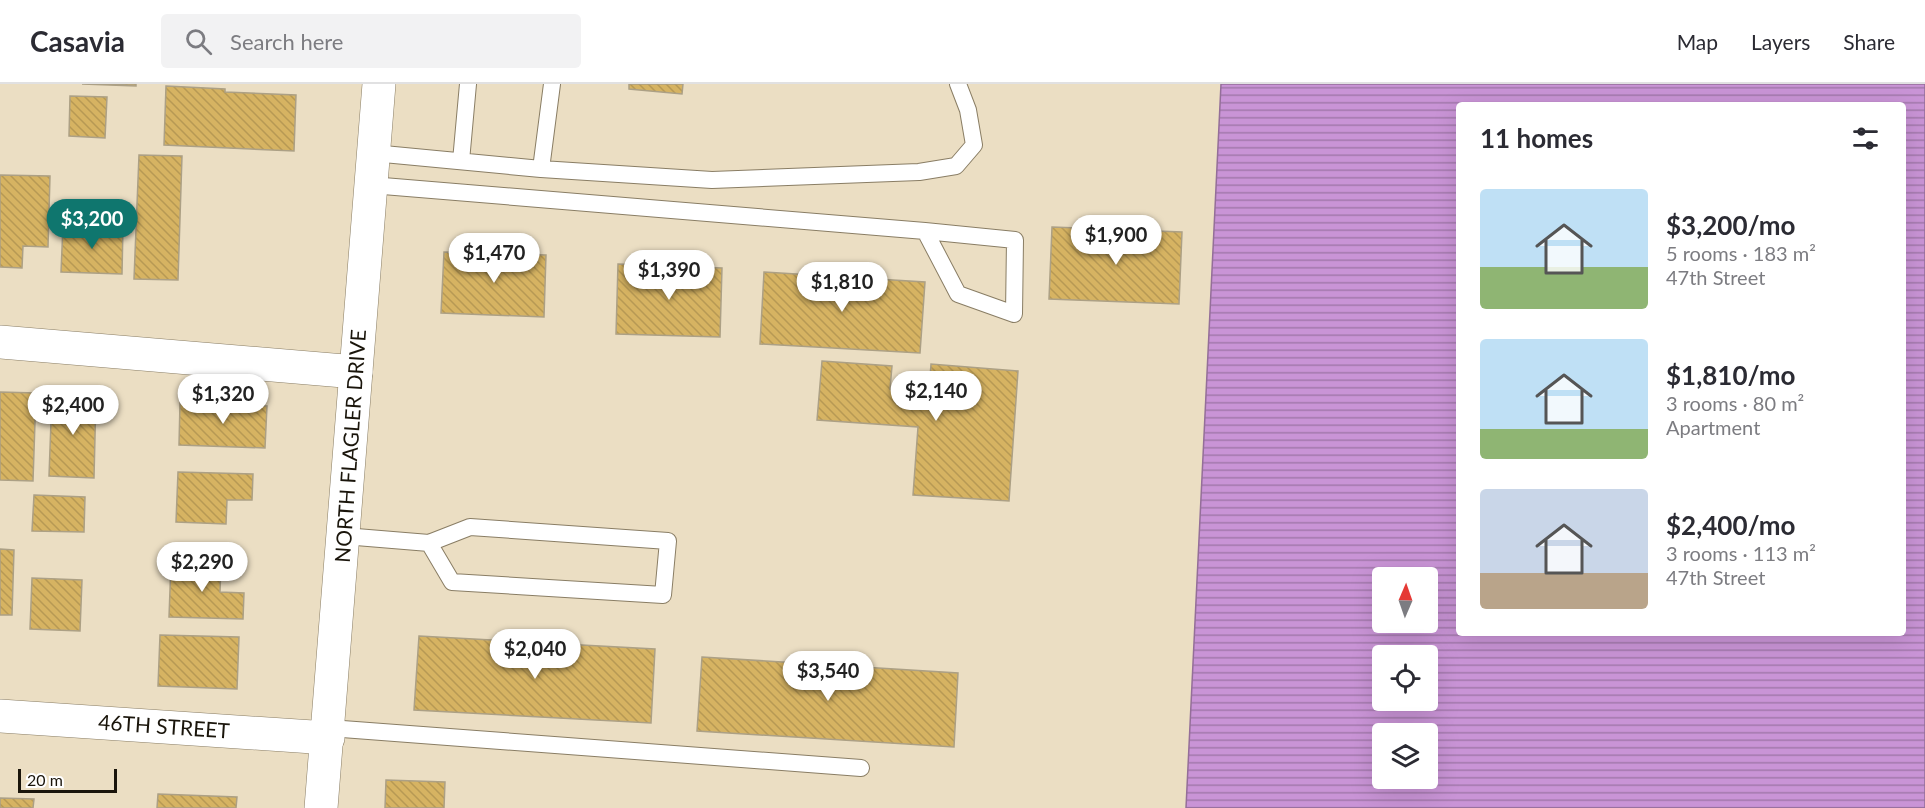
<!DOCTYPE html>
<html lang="en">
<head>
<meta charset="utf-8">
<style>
	body { margin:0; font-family:Lato,sans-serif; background:#f2f2f3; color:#2b2b33; height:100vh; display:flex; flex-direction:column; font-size:22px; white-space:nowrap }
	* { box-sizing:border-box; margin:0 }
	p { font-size:20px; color:#7c7c81 }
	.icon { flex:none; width:33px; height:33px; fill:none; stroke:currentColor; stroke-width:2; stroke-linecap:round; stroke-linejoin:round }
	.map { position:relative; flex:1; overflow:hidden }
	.panel { position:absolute; left:1456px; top:18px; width:450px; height:534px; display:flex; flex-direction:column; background:#fff; border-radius:6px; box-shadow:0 6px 24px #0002 }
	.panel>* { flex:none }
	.needle { width:39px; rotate:2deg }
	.fabs { position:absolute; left:1372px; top:483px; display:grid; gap:12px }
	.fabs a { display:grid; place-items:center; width:66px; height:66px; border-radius:6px; background:#fff; box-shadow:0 6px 24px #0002; font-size:30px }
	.scale { position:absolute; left:18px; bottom:15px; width:99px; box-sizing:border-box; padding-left:6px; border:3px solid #1a150b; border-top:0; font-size:16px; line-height:21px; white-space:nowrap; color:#1a150b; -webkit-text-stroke:4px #fff; paint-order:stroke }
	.price { position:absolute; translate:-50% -51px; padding:0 14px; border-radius:21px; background:#fff; color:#222; font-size:20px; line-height:39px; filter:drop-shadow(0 2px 3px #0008) }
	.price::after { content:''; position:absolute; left:50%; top:36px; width:18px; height:14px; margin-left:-9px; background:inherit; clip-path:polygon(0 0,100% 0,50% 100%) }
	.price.selected { background:#0f766e; color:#fff }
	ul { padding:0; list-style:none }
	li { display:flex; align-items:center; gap:18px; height:150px; padding:0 24px }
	li span { display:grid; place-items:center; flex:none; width:168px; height:120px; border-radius:6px; color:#555 }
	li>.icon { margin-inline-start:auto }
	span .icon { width:72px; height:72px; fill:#fffc; stroke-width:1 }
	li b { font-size:26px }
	h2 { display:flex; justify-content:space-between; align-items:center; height:72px; padding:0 24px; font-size:26px }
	header { display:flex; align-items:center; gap:36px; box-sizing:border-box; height:84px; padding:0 30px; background:#fff; border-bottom:2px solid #e1e1e2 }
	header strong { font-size:28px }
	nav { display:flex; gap:33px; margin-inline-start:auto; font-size:21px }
	.search { width:420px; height:54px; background:#f2f2f3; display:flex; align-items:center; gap:15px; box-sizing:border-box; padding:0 21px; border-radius:6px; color:#7c7c81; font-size:22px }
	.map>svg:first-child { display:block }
</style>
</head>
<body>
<header>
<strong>Casavia</strong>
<div class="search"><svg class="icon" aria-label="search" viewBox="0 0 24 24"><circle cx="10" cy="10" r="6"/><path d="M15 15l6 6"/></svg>Search here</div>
<nav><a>Map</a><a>Layers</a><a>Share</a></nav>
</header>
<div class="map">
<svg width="1925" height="724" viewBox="0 0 1925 724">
	<defs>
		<pattern id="water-rules" width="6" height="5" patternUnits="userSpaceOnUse" patternTransform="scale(1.5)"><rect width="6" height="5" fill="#c994d6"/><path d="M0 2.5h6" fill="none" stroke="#a278ac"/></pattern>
		<pattern id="building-back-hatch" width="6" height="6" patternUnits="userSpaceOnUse" patternTransform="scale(1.5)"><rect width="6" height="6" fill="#d6b362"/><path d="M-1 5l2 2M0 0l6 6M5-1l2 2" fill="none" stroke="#b79954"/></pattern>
	</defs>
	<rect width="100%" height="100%" fill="#ebdec3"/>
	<path fill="url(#water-rules)" stroke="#946e99" stroke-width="1.5" fill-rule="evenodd" d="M1221 0H1925V724H1186ZM1460 21H1904V549H1460ZM1383 494H1428V538H1383ZM1383 572H1428V616H1383ZM1383 650H1428V694H1383Z"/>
	<path fill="url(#building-back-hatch)" stroke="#aca085" stroke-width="1.5" d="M82 0H136V2Z
		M629 0H683L682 10 629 5Z
		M166 2 225 5V8L296 11 294 67 164 61Z
		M70 12 107 13 105 54 69 52Z
		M139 71 182 72 178 196 134 195Z
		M0 91 50 92 48 163 23 162 22 184 0 183Z
		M63 141 123 143 122 190 61 188Z
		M1052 143 1182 148 1179 220 1049 215Z
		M444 168 546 171 544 233 441 229Z
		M618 180 722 184 720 253 616 250Z
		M764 188 925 198 920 269 760 260Z
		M822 277 892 282 890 305 929 307 931 280 1018 287 1009 417 913 411 918 343 817 336Z
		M0 308 36 309 33 397 0 396Z
		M52 310 96 312 94 394 49 392Z
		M180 319 267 322 265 364 179 361Z
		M178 388 253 390 252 416H227L226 440 176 438Z
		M34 411 85 413 84 448 32 447Z
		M0 465 14 466 12 531H0Z
		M171 479 221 480 220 508 244 509 243 535 169 533Z
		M32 494 82 496 80 547 30 545Z
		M160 551 239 553 237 605 158 602Z
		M419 552 655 565 651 639 414 626Z
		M702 573 958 589 954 663 697 647Z
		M386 696 445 698 444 724H385Z
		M158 710 237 713 236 724H157Z
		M0 714 34 715 33 724H0Z"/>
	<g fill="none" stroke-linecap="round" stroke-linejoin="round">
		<g stroke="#897d64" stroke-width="18">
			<path id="lane" d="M373 69 541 85 712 96 919 88 956 82 974 61 968 26 958 0
				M461 77 468 0
				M541 85 552 0
				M371 101 925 147 1015 156 1014 230 958 210 925 147
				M344 452 429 459 470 443 668 457 663 511 452 498 429 459
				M329 644 861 684"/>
		</g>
		<g stroke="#897d64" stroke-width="34">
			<path id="street" d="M0 258 356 288
				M0 632 328 654"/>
		</g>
		<g stroke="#897d64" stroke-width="34">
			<path id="secondary" d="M321 724 379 0"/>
		</g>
		<use href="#lane" stroke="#fff" stroke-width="16"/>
		<use href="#street" stroke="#fff" stroke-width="33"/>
		<use href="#secondary" stroke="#fff" stroke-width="33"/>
	</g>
	<g text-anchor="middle" stroke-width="5" stroke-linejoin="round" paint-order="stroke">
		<g font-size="21" fill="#1a150b" stroke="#fff">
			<text transform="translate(351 362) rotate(-86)" y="7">NORTH FLAGLER DRIVE</text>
			<text transform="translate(164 643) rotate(4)" y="7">46TH STREET</text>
		</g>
	</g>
</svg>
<div class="fabs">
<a><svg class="needle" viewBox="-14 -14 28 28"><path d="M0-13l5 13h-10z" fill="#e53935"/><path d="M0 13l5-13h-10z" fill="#7c7c81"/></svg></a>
<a><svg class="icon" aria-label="locate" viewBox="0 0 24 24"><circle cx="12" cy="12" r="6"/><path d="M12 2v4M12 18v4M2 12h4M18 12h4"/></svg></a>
<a><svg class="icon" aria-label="layers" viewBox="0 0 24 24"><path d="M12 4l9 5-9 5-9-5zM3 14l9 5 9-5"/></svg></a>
</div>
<div class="scale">20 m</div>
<b class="price selected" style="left:92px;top:166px">$3,200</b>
<b class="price" style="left:1116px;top:182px">$1,900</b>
<b class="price" style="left:494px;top:200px">$1,470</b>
<b class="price" style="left:669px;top:217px">$1,390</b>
<b class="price" style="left:842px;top:229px">$1,810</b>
<b class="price" style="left:936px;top:338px">$2,140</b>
<b class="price" style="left:223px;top:341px">$1,320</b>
<b class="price" style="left:73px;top:352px">$2,400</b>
<b class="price" style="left:202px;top:509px">$2,290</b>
<b class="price" style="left:535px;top:596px">$2,040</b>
<b class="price" style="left:828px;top:618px">$3,540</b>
<section class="panel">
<h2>11 homes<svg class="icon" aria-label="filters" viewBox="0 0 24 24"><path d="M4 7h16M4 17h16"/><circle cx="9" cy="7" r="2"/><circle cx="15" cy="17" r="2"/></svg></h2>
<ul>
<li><span style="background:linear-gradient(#bfe0f5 65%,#8fb573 0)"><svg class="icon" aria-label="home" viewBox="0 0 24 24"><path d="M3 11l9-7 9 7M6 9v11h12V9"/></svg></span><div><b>$3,200/mo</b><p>5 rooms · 183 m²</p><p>47th Street</p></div></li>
<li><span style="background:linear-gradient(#bfe0f5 75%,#8fb573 0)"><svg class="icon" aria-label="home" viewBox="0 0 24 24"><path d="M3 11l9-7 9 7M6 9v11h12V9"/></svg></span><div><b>$1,810/mo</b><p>3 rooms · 80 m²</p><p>Apartment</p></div></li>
<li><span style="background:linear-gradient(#c9d6e8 70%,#b9a48a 0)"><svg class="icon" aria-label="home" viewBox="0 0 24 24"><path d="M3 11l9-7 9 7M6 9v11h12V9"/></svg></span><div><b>$2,400/mo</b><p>3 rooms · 113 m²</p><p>47th Street</p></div></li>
</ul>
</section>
</div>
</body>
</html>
